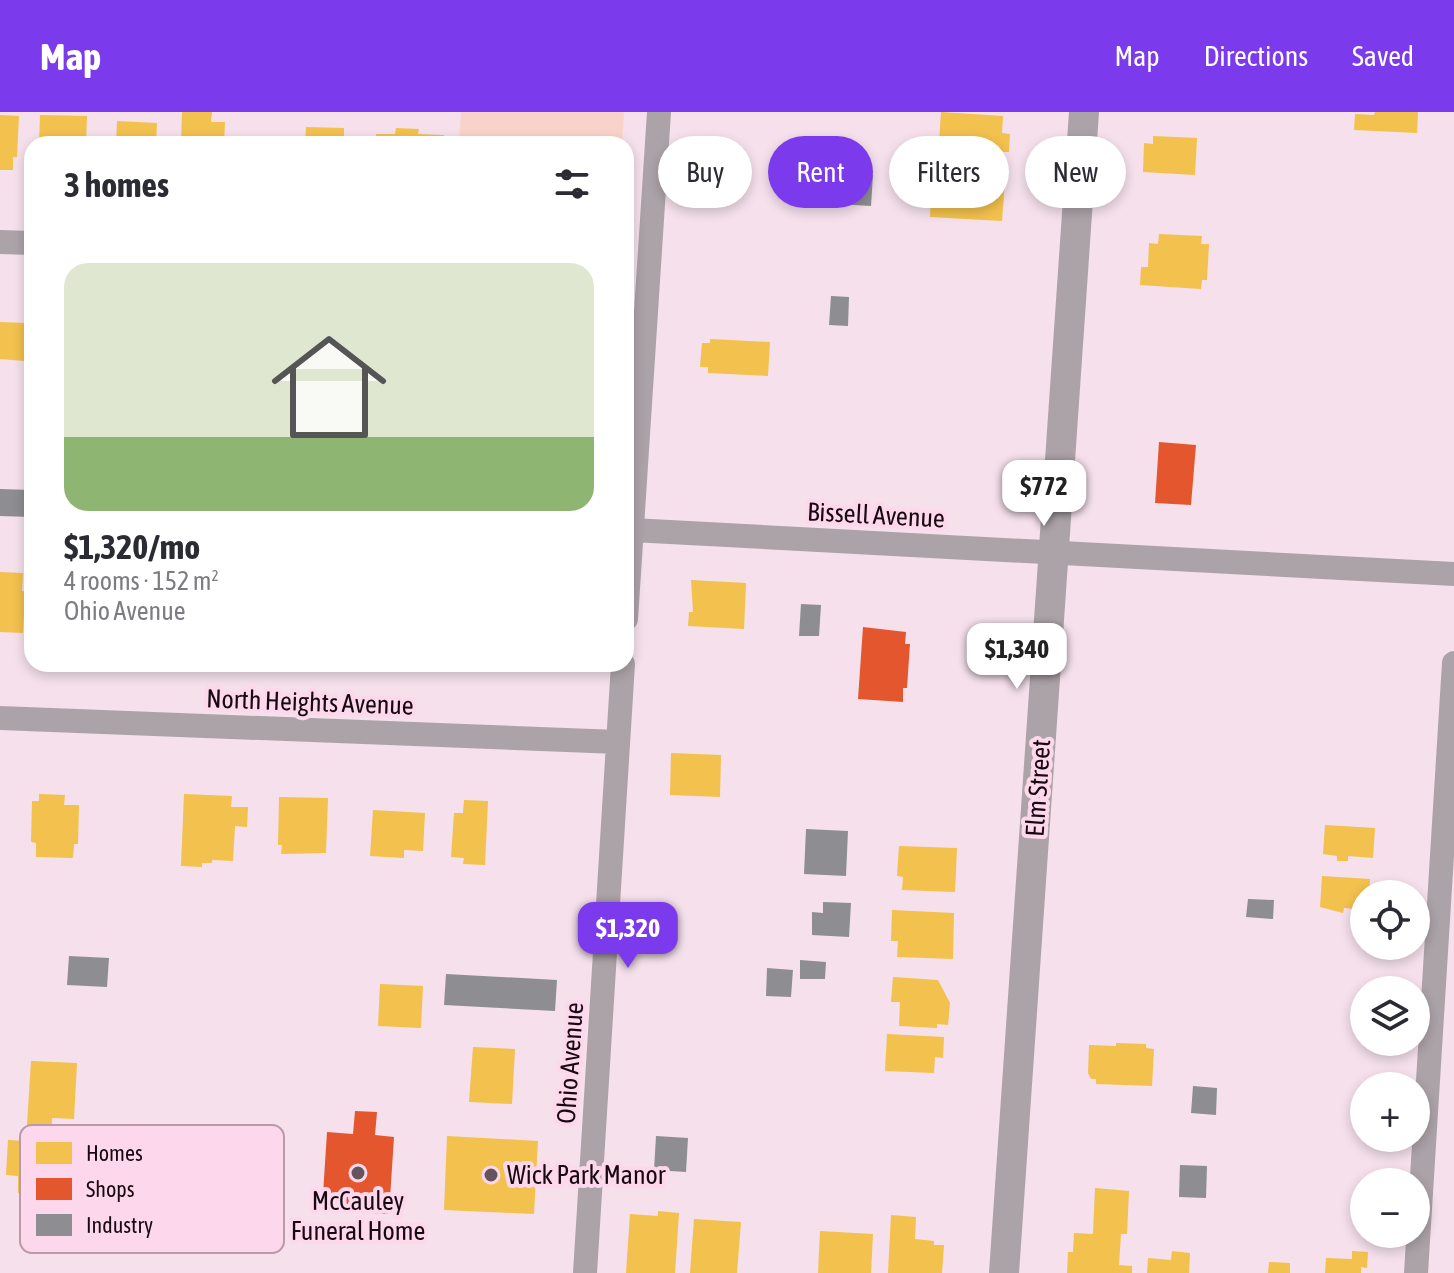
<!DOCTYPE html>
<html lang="en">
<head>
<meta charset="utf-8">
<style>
	body { margin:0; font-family:"Asap Condensed",sans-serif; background:#f2f2f3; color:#2b2b33; height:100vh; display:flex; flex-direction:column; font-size:30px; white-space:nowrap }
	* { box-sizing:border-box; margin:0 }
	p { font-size:26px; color:#7c7c81 }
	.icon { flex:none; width:44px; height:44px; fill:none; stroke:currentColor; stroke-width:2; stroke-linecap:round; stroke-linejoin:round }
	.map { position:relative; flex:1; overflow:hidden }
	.drawer { position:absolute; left:24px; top:24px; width:610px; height:536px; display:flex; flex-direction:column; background:#fff; border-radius:24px; box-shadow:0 4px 12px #0003 }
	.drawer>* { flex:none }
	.guide { position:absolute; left:658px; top:24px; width:676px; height:72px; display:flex; gap:16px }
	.buttons { position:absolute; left:1350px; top:768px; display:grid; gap:16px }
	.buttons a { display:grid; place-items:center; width:80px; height:80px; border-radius:50%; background:#fff; box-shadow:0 4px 12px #0003; font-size:40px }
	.price { position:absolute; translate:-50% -68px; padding:0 18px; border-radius:16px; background:#fff; color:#222; font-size:26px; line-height:52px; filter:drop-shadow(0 2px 4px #0008) }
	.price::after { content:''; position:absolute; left:50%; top:48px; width:24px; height:18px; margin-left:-12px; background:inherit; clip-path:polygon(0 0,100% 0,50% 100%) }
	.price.current { background:#7c3aed; color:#fff }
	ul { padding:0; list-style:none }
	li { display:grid; align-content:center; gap:16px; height:424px; padding:0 40px }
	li+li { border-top:2px solid #e1e1e2 }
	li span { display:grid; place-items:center; height:248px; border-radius:24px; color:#555 }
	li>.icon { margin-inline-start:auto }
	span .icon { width:144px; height:144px; fill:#fffc; stroke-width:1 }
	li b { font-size:34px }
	h2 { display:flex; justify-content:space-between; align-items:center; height:96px; padding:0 40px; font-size:34px }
	.pill { padding:0 28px; border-radius:36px; background:#fff; box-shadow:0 4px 12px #0003; font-size:28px; line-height:72px }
	.pill.current { background:#7c3aed; color:#fff }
	header { display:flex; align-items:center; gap:48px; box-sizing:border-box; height:112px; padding:0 40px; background:#7c3aed; color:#fff }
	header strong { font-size:38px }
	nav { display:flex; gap:44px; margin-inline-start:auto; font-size:28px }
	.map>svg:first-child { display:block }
</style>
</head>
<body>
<header>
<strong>Map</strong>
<nav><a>Map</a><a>Directions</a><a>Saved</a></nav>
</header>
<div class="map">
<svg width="1454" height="1161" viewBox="0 0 1454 1161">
	<rect width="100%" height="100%" fill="#f5e0eb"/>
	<path fill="#f9d3cb" d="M461 0H624L622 32H459Z"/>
	<path fill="#f2c14e" d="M182 0H212L211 10H225L224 32H181Z
		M941 0 1003 4 1002 21 1010 22 1009 40H999V50L938 46Z
		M1375 0H1418L1417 21 1354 18 1355 2 1374 3Z
		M0 3 19 4 17 45H13V58H0Z
		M40 3 87 4 86 32H39Z
		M117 9 157 11 156 32H116Z
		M306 15 344 16V32H305Z
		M396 16 419 17 418 22 444 23 443 32H376V22H395Z
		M1153 24 1197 26 1195 63 1143 60 1144 31 1153 32Z
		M932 64 1005 69 1002 109 930 105Z
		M1159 122 1202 124 1201 132H1209L1207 168H1202L1201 177 1140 173 1141 155H1148L1149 131 1158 132Z
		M0 210 26 211 24 249 0 247Z
		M710 227 770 230 768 264 708 261V255H700L702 231H710Z
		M0 460 23 461 22 479 29 480 28 503H24L23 521 0 520Z
		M691 468 746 471 744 517 688 514 689 500H693Z
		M671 641 721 643 720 685 670 683Z
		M39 682 65 683 64 693H79L78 732H74L73 746 36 745V731L31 730 32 689H39Z
		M184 682 232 684 231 695H248L247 715 235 714 233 749 212 748V751H202V755L181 754Z
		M279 685 328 686 326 741 281 742 282 733H278Z
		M464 688 488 689 485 753 463 752 464 746 451 745 454 701H463Z
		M373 698 425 701 423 739 404 738V746L370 744Z
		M1325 713 1375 716 1373 746 1348 744V749H1337V744L1323 742Z
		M899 734 957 736 955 780 902 778 903 765 897 764Z
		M1322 764 1370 767 1369 782H1364V798L1344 796 1343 801 1320 795Z
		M892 798 954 801 953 847 897 845 898 829H891Z
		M893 865 938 868 950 891 948 913 937 912V916L899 914 900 890H891Z
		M380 872 423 874 421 916 378 914Z
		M887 922 944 925 943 946 935 945 934 961 885 959Z
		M1116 931 1146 932V936L1154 937 1152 974 1096 972V967H1091L1088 961 1089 933 1116 934Z
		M473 935 515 937 512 992 469 990Z
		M31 949 77 951 74 1007 52 1006 51 1028 74 1029 71 1081H58V1095L25 1093 26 1081H18V1064L6 1063 8 1028 26 1029Z
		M447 1024 538 1029 534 1102 444 1098Z
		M1095 1076 1129 1079 1127 1122H1121L1119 1153 1132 1154V1161H1067L1068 1140H1073L1074 1121 1093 1122Z
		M658 1099 679 1101 675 1161H626L630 1102 658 1104Z
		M891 1103 916 1105 915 1127 934 1129V1133H944L942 1161H888Z
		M694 1107 741 1110 737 1161H690Z
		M820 1119 873 1122 871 1161H818Z
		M1172 1139 1190 1141 1189 1161H1147L1148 1146 1171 1148Z
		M1352 1139 1368 1140 1367 1156 1361 1155V1161H1325L1326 1146 1352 1147Z
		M1269 1150 1290 1151V1161H1268Z"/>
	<path fill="#e4572e" d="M1159 330 1196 333 1191 393 1155 391Z
		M863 515 906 520 905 532H910L907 576H903V590L858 587Z
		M355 999 377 1000 375 1023 394 1025 389 1102 322 1098 327 1020 353 1022Z"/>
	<path fill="#8d8d92" d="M839 61 873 63 871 94 837 92Z
		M831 184 849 185 848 214 829 213Z
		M0 377 32 378V405L0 404Z
		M801 492 821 493 819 524H799Z
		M806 717 848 719 846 764 804 762Z
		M1248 787 1274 788 1273 807 1246 805Z
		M823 790 851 791 849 825 812 823V800L823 801Z
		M69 844 109 846 107 875 67 873Z
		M800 848 826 850 825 867H800Z
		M767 856 793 858 791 885 766 884Z
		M446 862 557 868 555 899 444 893Z
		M1193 974 1217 976 1216 1003 1191 1001Z
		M656 1024 688 1026 686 1060 654 1058Z
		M1180 1053 1207 1054 1206 1086 1179 1085Z"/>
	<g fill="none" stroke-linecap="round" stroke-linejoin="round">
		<path stroke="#aca3a8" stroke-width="24" d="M0 130 32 131
			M632 418 1454 462
			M626 507 659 0
			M0 606 618 630
			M585 1161 623 552
			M1416 1161 1454 551"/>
		<path stroke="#aca3a8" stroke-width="30" d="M1004 1161 1084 0"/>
	</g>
	<g fill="#65545d" stroke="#fdd8ec" stroke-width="3">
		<circle cx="358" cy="1061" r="8"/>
		<circle cx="491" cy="1063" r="8"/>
	</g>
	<g text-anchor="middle" stroke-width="8" stroke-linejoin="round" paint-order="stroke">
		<g font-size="26" fill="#170911" stroke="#fdd8ec">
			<text transform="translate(876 403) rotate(3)" y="9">Bissell Avenue</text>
			<text transform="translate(310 590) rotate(2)" y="9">North Heights Avenue</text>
			<text transform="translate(1038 676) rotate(-86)" y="9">Elm Street</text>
			<text transform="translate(570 951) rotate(-86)" y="9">Ohio Avenue</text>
		</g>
		<g font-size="26" fill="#170911" stroke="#fdd8ec" text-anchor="start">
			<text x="507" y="1072">Wick Park Manor</text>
			<text x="358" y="1098" text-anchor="middle">McCauley<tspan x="358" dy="30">Funeral Home</tspan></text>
		</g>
	</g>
	<rect x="20" y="1013" width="264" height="128" rx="12" fill="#fdd8ec" stroke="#b89aaa" stroke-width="2"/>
	<rect x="36" y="1030" width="36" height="22" fill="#f2c14e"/>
	<rect x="36" y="1066" width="36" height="22" fill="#e4572e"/>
	<rect x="36" y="1102" width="36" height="22" fill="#8d8d92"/>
	<g font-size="22" fill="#170911">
		<text x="86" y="1049">Homes</text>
		<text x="86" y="1085">Shops</text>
		<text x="86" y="1121">Industry</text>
	</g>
</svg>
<div class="buttons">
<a><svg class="icon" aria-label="locate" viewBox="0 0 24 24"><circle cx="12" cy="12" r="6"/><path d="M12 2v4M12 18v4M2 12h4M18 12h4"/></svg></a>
<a><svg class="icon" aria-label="layers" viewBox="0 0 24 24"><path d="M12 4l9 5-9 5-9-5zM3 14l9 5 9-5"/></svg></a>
<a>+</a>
<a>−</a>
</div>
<b class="price" style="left:1044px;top:416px">$772</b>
<b class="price" style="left:1017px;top:579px">$1,340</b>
<b class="price current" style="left:628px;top:858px">$1,320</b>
<div class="guide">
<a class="pill">Buy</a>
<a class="pill current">Rent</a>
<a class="pill">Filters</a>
<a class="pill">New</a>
</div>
<section class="drawer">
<h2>3 homes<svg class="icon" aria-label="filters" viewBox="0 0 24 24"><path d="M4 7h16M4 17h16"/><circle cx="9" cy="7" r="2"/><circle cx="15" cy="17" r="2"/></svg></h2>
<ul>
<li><span style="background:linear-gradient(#dfe7d0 70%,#8fb573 0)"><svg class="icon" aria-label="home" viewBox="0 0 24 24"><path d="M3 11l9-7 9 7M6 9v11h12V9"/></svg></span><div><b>$1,320/mo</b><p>4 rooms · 152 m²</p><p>Ohio Avenue</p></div></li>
</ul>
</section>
</div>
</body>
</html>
